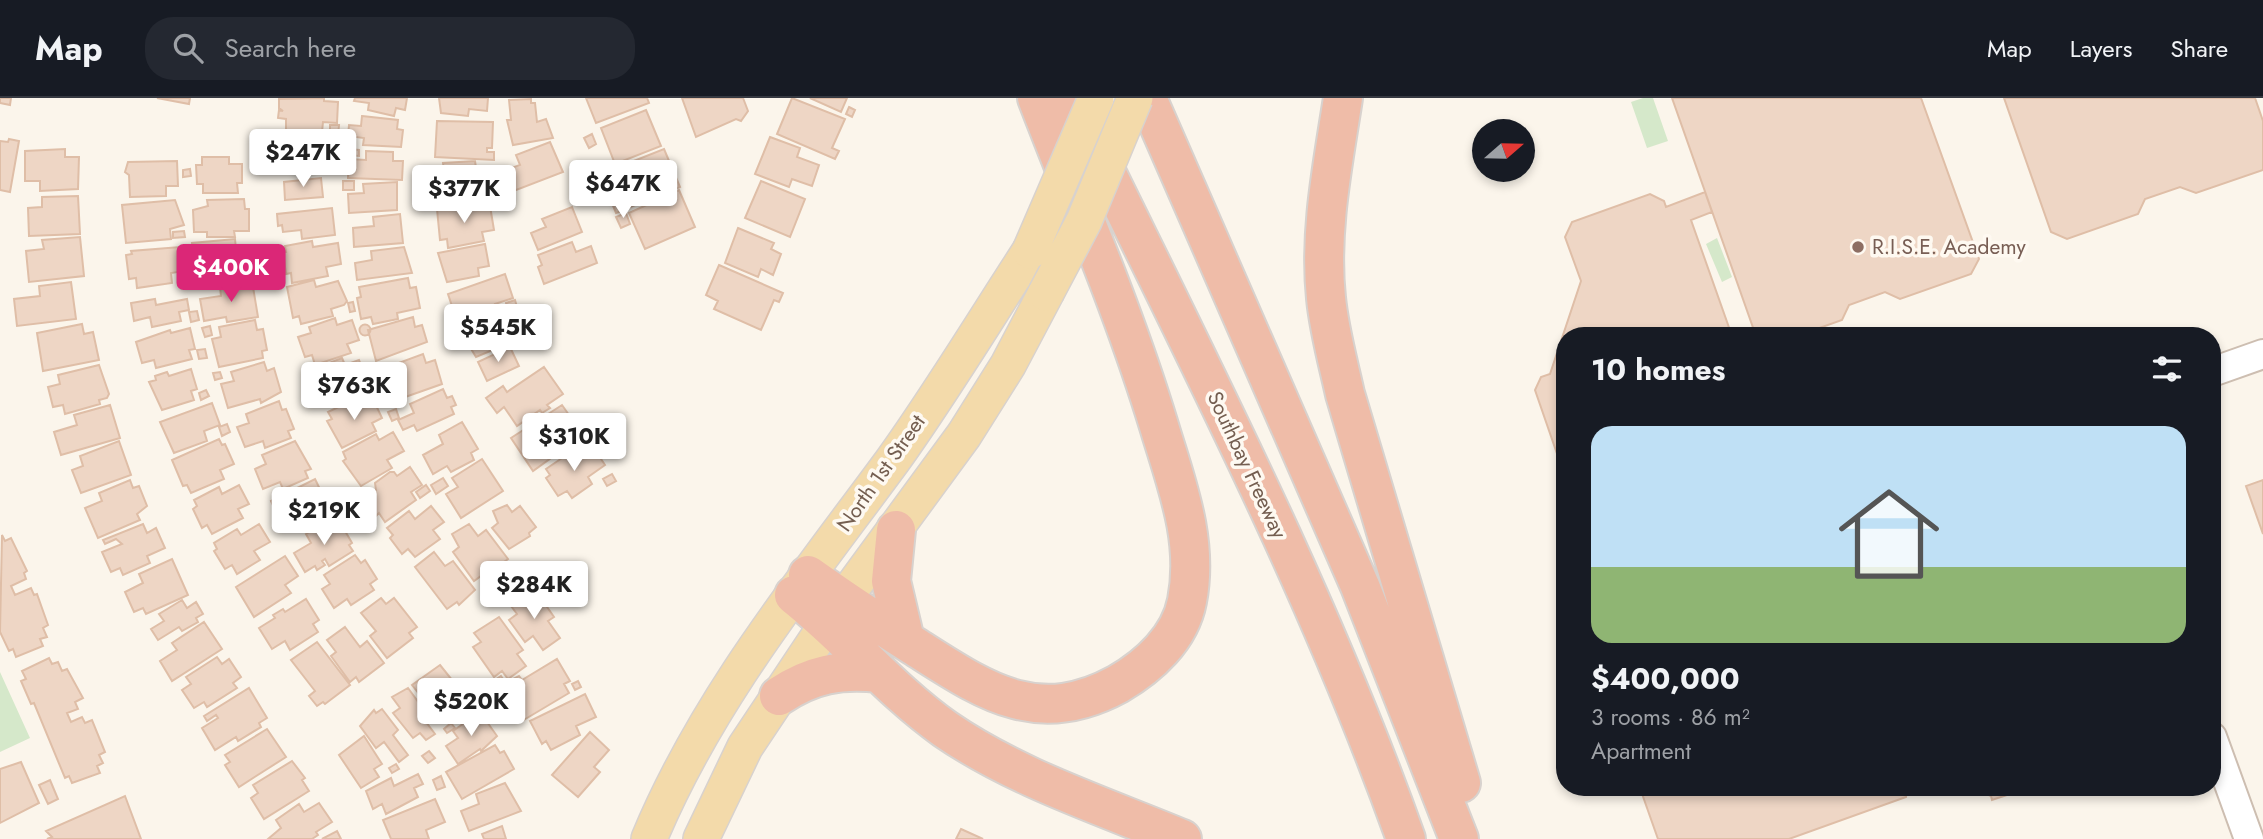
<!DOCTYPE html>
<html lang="en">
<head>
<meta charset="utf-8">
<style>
	body { margin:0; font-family:Jost,sans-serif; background:#242831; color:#f1f3f6; height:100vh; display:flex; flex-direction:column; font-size:26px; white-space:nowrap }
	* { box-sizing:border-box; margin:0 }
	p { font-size:23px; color:#9ea1a6 }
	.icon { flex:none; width:38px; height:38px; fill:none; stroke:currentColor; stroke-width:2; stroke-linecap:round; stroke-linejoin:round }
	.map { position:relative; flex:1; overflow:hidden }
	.drawer { position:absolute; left:1556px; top:229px; width:665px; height:469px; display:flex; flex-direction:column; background:#171b24; border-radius:28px; box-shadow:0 4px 10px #0003 }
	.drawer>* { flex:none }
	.needle { width:46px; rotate:70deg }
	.buttons { position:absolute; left:1472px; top:21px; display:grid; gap:14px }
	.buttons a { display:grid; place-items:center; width:63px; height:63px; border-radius:50%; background:#171b24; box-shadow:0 4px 10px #0003; font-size:35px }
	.price { position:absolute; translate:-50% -60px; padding:0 16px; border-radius:7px; background:#fff; color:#222; font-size:23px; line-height:46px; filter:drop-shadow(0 2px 4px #0008) }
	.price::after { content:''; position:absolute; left:50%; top:42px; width:21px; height:16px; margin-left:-10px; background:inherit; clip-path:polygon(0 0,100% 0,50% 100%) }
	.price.selected { background:#db2777; color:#fff }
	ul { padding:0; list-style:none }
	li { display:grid; align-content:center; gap:14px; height:371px; padding:0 35px }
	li+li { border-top:2px solid #363941 }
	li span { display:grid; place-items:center; height:217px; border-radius:21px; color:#555 }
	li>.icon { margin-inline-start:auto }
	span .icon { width:126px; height:126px; fill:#fffc; stroke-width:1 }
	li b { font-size:30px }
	h2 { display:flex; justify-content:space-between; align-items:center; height:84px; padding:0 35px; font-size:30px }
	header { display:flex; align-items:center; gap:42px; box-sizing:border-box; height:98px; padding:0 35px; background:#171b24; border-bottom:2px solid #363941 }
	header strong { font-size:33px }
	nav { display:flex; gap:38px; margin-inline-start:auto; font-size:24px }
	.search { width:490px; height:63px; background:#242831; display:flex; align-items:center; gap:18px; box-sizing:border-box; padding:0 24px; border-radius:28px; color:#9ea1a6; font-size:26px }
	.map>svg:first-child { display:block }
</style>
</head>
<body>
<header>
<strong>Map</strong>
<div class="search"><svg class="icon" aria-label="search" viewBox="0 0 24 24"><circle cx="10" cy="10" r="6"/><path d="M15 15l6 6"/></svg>Search here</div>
<nav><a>Map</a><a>Layers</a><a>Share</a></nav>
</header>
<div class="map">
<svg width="2263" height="741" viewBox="0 0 2263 741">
	<rect width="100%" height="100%" fill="#fbf5eb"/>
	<path fill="#d5e8ca" d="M1643 0H1653L1668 43 1647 50 1631 4Z
		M1717 140 1732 179 1722 184 1706 146Z
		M0 574 30 640 0 654Z"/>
	<path fill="#eed6c5" stroke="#dfbea7" stroke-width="2" d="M0 0H11L10 7 0 5Z
		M157 0H190L189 6Z
		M324 0V3L338 4 337 25 323 24 322 34 286 32V21L278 20 279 12 283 13 279 10V1Z
		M355 0H407L405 12 396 10 394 18 368 12 369 5 354 3Z
		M439 0H488L487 13 469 11 468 18 441 15Z
		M586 0H647L649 5 596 25Z
		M682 0H743L748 13 741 23 736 21 696 39Z
		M792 0 845 21 832 50 839 53 835 61 777 36Z
		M810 0H847L841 14Z
		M1672 0H1921L1979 161 1971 176 1900 201 1885 194 1849 207 1842 222 1797 238H1756Z
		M2004 0H2255L2263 23V72L2196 95 2180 89 2145 101 2138 116 2067 141 2051 134Z
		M531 1V5H535L537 24 546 21 553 40 513 47 507 22H511L509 2Z
		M849 9 855 12 852 19 846 16Z
		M646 12 661 48 615 66 601 30Z
		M362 18 398 22 397 31 403 32 401 49 363 47 364 40 348 38 349 27 361 28Z
		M437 23 493 24 492 50H487V54H494V62L435 59Z
		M330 27H339L338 38 330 37Z
		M286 36H319V43H332V64H316V74H283L281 43H286Z
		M592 36 596 46 589 50 584 40Z
		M770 39 800 50 797 59 819 67 812 88 792 81 789 89 755 76Z
		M9 41 19 43 10 94 0 92V43L8 44Z
		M550 44 563 74 511 94 503 73 520 67 516 57Z
		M65 51V59H79L78 91 40 93V83H25V53Z
		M348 51 359 52V58L348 57Z
		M664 51 680 89 628 110 615 77 601 83 598 77Z
		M366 53 393 54V63H403L402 82 348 80 349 61 366 62Z
		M202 59H229V66H242V85H237L238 95H203V86H197L196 67H202Z
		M177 63 178 88H166V98L130 99 129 77 125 74 128 64Z
		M475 63 476 70 485 69 487 101 437 104 433 73 444 72 443 65Z
		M190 71 191 78 183 79V72Z
		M321 80 323 99 285 102 284 84Z
		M343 83H354V92H343Z
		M761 83 805 101 790 139 745 120Z
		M397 84V112L349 115 348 96 364 95 363 86Z
		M679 92 695 129 645 151 629 115Z
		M619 94 625 112 616 115 609 98Z
		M1705 94 1712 114 1691 122 1732 238H1564V376L1535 292 1541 279 1550 276 1581 183 1565 139 1572 124 1650 96 1664 103 1666 109Z
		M78 98 80 136 29 138 28 110 42 109V99Z
		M244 101 245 111H249V133H234L235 139H207V134H194L193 112 208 108 207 102Z
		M175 102 184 127 170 131 171 141 126 145 122 107Z
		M465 106 466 112 490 108 494 132 482 134 484 143 448 150 447 141 440 142 437 111Z
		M572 109 582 134 538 152 531 135 546 129 542 121Z
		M332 110 335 137 302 141 301 132 283 134 282 127 278 128 277 116Z
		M626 115 630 126 621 130 616 119Z
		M400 116 403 145 354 149 353 130 374 128 373 119Z
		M738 130 774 145 771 151 781 156 773 177 761 171 758 179 725 165Z
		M184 133 185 139 173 140V134Z
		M80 139 84 178 29 184 26 153 44 151 42 142Z
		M235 141 236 151 248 149 250 180 196 185 192 145Z
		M312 143 313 149 338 145 341 166 326 169 328 178 292 185 291 175 286 176 283 154H286L285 148Z
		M572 144 576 154 591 148 597 165 544 186 538 169 542 167 538 157Z
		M485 146 489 168 478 170 479 178 447 184 438 155Z
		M180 149 184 173 171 175 172 185 137 190 136 180 129 181 126 157 132 156 131 153Z
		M404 149 412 175 357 182 355 165 372 162 371 153Z
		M719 167 783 195 779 204 774 202 761 232 714 211 718 203 706 197Z
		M505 176 513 200 495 206 498 216 459 229 448 196Z
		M408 180 410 190 416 189 420 210 397 215 398 221 373 226 371 219 361 221 357 200 361 199 359 189Z
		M314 182 316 189 338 183 347 203 344 207 331 211 333 218 301 226 299 218 293 220 287 189Z
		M252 183 258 219 227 224 226 219 204 223 200 201 221 198 220 189Z
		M71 184 76 221 17 228 14 201 40 198 39 188Z
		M155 201 156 207 187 201 189 212 179 214 181 223 152 229 150 219 134 223 131 205Z
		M515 202 517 209 508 212 506 205Z
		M353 204 355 213 350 214 348 205Z
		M197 213 199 222 191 224 189 214Z
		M508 216 515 232 497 240 500 249 476 259 462 236Z
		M413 219 415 229 422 227 427 244 376 263 368 232Z
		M335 220 337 227 352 222 359 242 347 246 351 255 315 267 312 257 305 259 298 239 311 235 309 229Z
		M255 222 257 232 263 231 267 252 262 253 263 260 219 269 212 241 221 239 219 229Z
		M82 226 84 236 93 234 99 262 43 273 37 235Z
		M359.5 232a5.5 5.5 0 1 1 11 0a5.5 5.5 0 1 1-11 0Z
		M210 228 212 237 205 239 202 230Z
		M528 228 532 236 522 240 518 232Z
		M190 230 195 251 189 252 192 261 156 270 154 262 142 265 136 244 170 232 171 235Z
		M510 249 519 268 487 283 478 264Z
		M205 251 207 260 199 261 197 252Z
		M423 256 426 265 435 262 442 286 394 303 386 279 396 276 393 267Z
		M342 260 345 267 359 262 366 281 353 286 357 295 327 307 323 297 316 300 308 273Z
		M264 264 267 273 274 270 281 294 261 305 260 301 228 310 221 286 234 283 231 274Z
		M99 267 109 296 107 300 99 302 100 306 65 316 63 307 53 309 48 289 60 286 58 277Z
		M544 269 563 296 547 307 550 310 542 315 540 312 517 328 504 309 497 315 486 300 503 288 507 294Z
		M382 270 384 278 377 280 375 272Z
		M191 271 197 291 191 293 194 302 162 312 149 284 156 282 155 278 167 274 169 278Z
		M220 274 222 280 215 282 213 275Z
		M371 283 374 290 368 293 366 285Z
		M443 291 447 300 452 298 456 307 451 309 454 316 417 333 414 327 403 332 398 322 414 315 410 306Z
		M206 292 209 298 201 302 199 295Z
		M373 301 382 320 372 325 376 333 342 350 327 323 332 321 328 314 353 302 356 309Z
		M279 303 282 312 286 311 294 331 288 333 291 340 265 350 263 343 245 349 237 329 249 325 246 316Z
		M212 305 220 327 204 333 207 343 174 355 160 324Z
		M110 307 120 340 61 357 54 334 77 327 74 317Z
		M562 307 583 337 533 373 511 340Z
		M396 311 399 320 392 323 388 314Z
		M462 324 478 351 471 355 474 362 451 374 447 368 433 376 423 357 443 346 439 337Z
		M227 326 230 334 222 338 219 329Z
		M393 334 404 353 387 362 392 370 361 388 343 363 346 361 343 354 376 336 379 342Z
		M219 341 222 347 225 346 234 366 220 372 224 381 191 395 187 387 183 388 172 362Z
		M119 343 131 377 81 395 72 372 83 368 80 358Z
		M295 343 311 371 305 373 308 380 283 391 280 384 263 391 255 371 266 366 262 357Z
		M593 349 605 367 588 379 592 386 572 400 567 393 558 398 546 380 550 377 546 371 568 356 573 362Z
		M482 361 503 393 461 420 446 396 458 389 452 380Z
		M410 369 422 387 411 394 416 402 385 424 379 415 376 418 364 400 376 392 375 385 390 374H394L397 378Z
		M612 376 616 383 607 388 603 381Z
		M443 380 448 388 436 396 431 387Z
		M315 381 332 416 307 429 304 422 284 432 271 403Z
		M130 382 133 390 139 388 147 408 137 416 140 422 98 440 85 410 102 403 99 395Z
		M2263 382V436L2246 388Z
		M239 387 249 406 238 411 243 420 212 436 207 427 202 430 193 411 197 408 194 402 219 389 222 396Z
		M426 387 430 393 420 400 416 394Z
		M507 407 512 414 520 408 536 429 529 435 530 438 509 451 492 430 498 425 493 413Z
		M431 408 444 424 433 432 440 441 415 459 408 451 402 456 390 440 393 437 387 430 409 413 415 421Z
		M329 422 334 431 341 426 352 445 349 447 353 453 329 468 325 461 322 463 325 467 317 472 315 468 305 474 294 455 311 445 306 436Z
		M143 426 147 435 156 430 165 450 147 458 150 465 123 477 120 470 111 474 102 454 122 446 116 441 105 446 103 442Z
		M259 426 270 444 254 453 260 462 237 476 232 467 225 471 214 453 217 451 214 445 237 431 241 437Z
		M469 426 478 438 486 432 508 461 500 467 504 472 486 485 481 478 474 483 453 454 459 449 452 436Z
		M2 437 5 443 11 440 27 473 24 475 26 481 11 488 15 497 31 490 34 497 37 496 48 527 43 530 47 539 40 541 43 548 16 559 13 551 9 553 0 534Z
		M434 454 445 468 453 463 475 492 459 507 457 504 447 511 415 469Z
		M355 457 361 465 365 462 377 481 370 486 374 492 351 507 347 501 334 510 322 491 330 486 324 477Z
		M285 458 298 478 285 487 291 495 254 519 236 489Z
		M172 461 188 497 146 516 143 510 134 514 125 494 143 485 139 476Z
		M528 495 532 501 538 496 554 519 548 523 560 540 543 552 533 538 525 544 509 522 517 516 511 508Z
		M381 500 386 506 394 500 417 529 409 535 413 540 387 560 370 538 376 533 361 515Z
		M306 501 319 522 313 526 318 534 290 552 285 543 272 551 259 530 275 520 273 517 283 511 285 514Z
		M182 502 187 510 196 504 203 516 196 520 198 524 182 533 179 529 158 542 151 531 164 523 159 516Z
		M499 519 523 552 517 556 526 568 508 581 502 573 494 579 473 549 481 544 474 535Z
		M204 524 222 551 172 583 160 563 177 552 172 545Z
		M345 529 360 549 367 543 384 565 359 584 356 579 350 584 331 558 336 554 327 542Z
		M317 544 350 587 325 606 323 604 317 608 309 598 315 593 291 562Z
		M217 559 222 566 229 561 241 579 233 585 237 590 207 609 204 604 194 610 182 592 191 586 186 579Z
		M49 560 52 566 58 564 62 573 67 571 83 600 75 604 78 611 67 615 71 624 82 619 85 625 92 622 105 654 99 657 103 665 97 668 100 675 72 685 69 678 65 680 34 605 31 606 21 583 26 581 22 573Z
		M557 561 570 583 564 586 569 595 522 623 503 593 510 589 507 584 519 578 522 582Z
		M440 567 473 608 454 624 443 609 435 616 412 587Z
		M501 578 505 584 499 588 495 582Z
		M578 583 581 589 575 592 572 586Z
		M249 590 267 620 259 625 261 629 238 643 236 639 215 652 202 630 218 620 216 617 207 623 204 618Z
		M408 590 424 612 420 616 435 636 426 642 420 635 413 640 393 615 400 610 392 599Z
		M585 596 596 619 576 628 580 637 551 652 546 643 542 646 530 623Z
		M382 611 398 632 393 637 408 657 399 664 384 644 376 650 360 628 374 612 376 615Z
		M480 614 497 638 481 653 480 651 458 666 446 648 458 640 453 633Z
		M451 625 455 630 447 635 444 631Z
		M267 631 286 659 239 689 225 667 230 664 225 657Z
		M590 634 609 652 594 669 600 674 578 699 552 677Z
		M364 638 382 666 374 671 379 679 361 690 339 657Z
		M495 647 500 655 504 653 514 671 462 701 446 674Z
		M429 653 435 660 428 665 422 658Z
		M292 663 305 680 302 682 309 693 264 721 251 700 258 695 253 687Z
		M21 664 39 705 0 725V671Z
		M396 666 399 671 392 675 389 670Z
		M418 676 423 686 414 690 418 699 386 716 382 706 373 711 366 693 391 680 394 688Z
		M441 678 445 689 437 692 433 682Z
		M50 682 58 701 48 706 39 687Z
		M505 685 521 713 469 733 461 713 479 706 476 696Z
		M1640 690H1907L1906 699 1789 741H1658Z
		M1974 690H2028L1992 702 1991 698Z
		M125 698 141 741H47L52 739 46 733Z
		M435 701 445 724 426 732 429 741H391L383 722Z
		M319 705 332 724 316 734 318 737 312 741H268L281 730 276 722 299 706 304 714Z
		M502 728 506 741H484L482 736Z
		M961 731 983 741H956Z
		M337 733 341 741H322Z"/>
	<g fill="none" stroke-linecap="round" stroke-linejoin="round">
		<g stroke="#cdbeb1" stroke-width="32">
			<path id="minor" d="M2212 274 2263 256
				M2212 639 2249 741"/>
		</g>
		<g stroke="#d8d2ce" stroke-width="38">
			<path id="major" d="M649 741C707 601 804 483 893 362 941 295 985 222 1030 153
				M701 741 745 649 843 502 964 337 1008 267 1046 195"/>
		</g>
		<g stroke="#d8d2ce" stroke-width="42">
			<path id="highway" d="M1070 0C1188 244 1315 485 1406 741
				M1147 0 1360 488 1459 741
				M1343 0C1333 66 1319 133 1326 200 1329 232 1338 264 1345 296L1461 685
				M896 432 891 483 905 542
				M808 477C843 502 878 525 914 548 982 591 1036 631 1118 586 1149 568 1180 540 1187 503 1199 442 1176 385 1159 328 1125 216 1079 109 1037 0
				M794 497C847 539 890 592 945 631 1016 680 1103 708 1182 741
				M779 598C812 576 840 571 879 575"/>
		</g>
		<use href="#minor" stroke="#fff" stroke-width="28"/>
		<use href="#major" stroke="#f3daaa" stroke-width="35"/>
		<use href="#highway" stroke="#efbca8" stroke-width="38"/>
		<g stroke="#d8d2ce" stroke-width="38" stroke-linecap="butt">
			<path id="major-bridge" d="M1030 153 1096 0
				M1046 195 1084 123 1135 0"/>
		</g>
		<use href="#major-bridge" stroke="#f3daaa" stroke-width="35"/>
	</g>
	<circle fill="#8d6e63" stroke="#fef9f1" stroke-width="2.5" cx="1858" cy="149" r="7"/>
	<g text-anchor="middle" stroke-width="7" stroke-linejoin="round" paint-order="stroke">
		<g font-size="21" fill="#785e54" stroke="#fef9f1" text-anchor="start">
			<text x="1872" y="156">R.I.S.E. Academy</text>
		</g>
		<g font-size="21" fill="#745e50" stroke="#fef9f1">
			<text transform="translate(1247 367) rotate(65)" y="7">Southbay Freeway</text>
			<text transform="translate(881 375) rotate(-55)" y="7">North 1st Street</text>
		</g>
	</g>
</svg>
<div class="buttons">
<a><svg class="needle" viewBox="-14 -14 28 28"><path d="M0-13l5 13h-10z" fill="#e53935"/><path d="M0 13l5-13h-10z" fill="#9ea1a6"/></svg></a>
</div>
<b class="price" style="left:303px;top:91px">$247K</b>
<b class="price" style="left:623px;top:122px">$647K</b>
<b class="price" style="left:464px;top:127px">$377K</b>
<b class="price selected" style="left:231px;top:206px">$400K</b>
<b class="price" style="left:498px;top:266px">$545K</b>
<b class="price" style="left:354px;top:324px">$763K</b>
<b class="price" style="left:574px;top:375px">$310K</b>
<b class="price" style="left:324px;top:449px">$219K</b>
<b class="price" style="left:534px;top:523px">$284K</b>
<b class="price" style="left:471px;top:640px">$520K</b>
<section class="drawer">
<h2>10 homes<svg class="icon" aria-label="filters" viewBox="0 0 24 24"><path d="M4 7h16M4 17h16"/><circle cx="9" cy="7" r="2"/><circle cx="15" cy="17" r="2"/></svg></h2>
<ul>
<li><span style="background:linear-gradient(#bfe0f5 65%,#8fb573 0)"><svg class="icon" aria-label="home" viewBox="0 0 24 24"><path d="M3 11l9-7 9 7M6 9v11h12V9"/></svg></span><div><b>$400,000</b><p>3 rooms · 86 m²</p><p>Apartment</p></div></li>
</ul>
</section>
</div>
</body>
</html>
